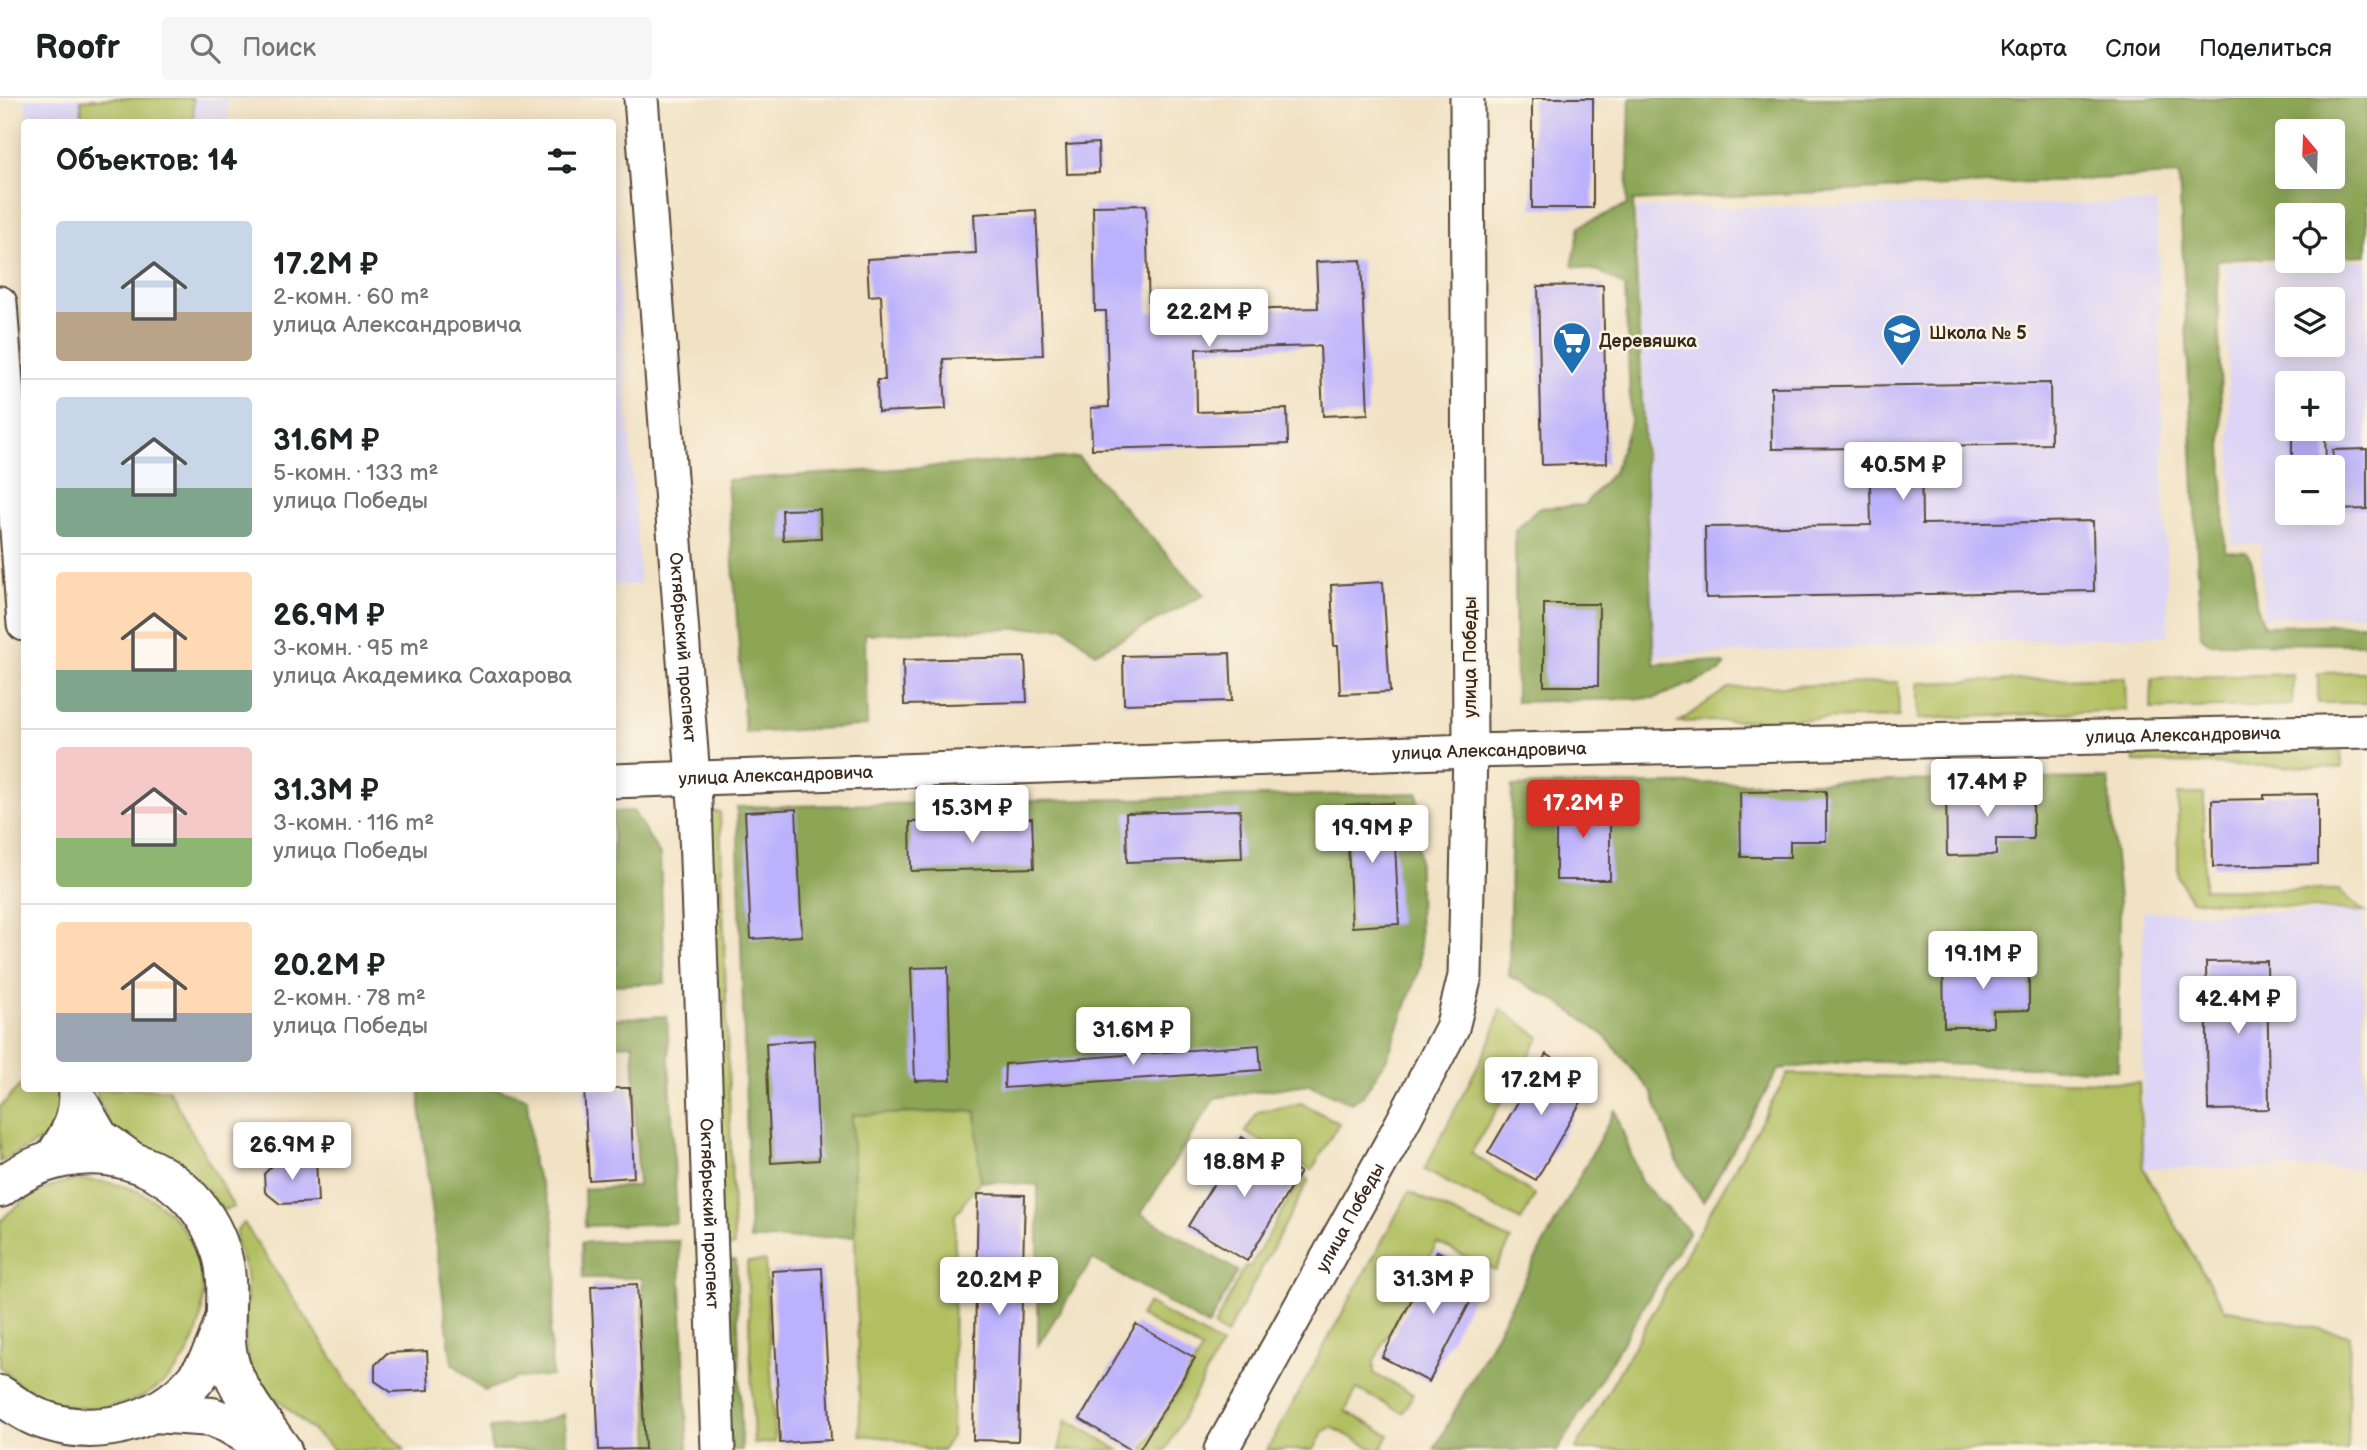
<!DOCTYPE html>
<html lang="ru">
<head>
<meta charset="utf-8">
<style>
	body { margin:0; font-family:"Balsamiq Sans",sans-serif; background:#f6f6f6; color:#202124; height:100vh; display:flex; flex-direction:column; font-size:26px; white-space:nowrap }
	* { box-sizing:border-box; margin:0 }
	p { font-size:23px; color:#757577 }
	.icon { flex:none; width:38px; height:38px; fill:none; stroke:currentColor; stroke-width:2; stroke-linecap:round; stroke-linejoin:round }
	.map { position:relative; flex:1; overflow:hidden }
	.side { position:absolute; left:21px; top:21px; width:595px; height:973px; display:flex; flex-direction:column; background:#fff; border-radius:7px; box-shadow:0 4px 18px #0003 }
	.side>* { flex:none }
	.needle { width:46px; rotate:341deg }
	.fabs { position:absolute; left:2275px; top:21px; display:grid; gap:14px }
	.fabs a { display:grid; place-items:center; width:70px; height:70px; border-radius:7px; background:#fff; box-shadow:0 4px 18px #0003; font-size:35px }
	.price { position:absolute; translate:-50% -60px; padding:0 16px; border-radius:7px; background:#fff; color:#222; font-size:23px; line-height:46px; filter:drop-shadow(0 2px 4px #0008) }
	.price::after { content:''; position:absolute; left:50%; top:42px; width:21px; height:16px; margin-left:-10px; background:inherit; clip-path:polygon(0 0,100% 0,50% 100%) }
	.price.active { background:#d93025; color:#fff }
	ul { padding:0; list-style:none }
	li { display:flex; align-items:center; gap:21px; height:175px; padding:0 35px }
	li+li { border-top:2px solid #e0e0e0 }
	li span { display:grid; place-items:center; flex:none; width:196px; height:140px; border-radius:7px; color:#555 }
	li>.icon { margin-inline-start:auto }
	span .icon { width:84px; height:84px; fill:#fffc; stroke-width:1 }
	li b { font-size:30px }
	h2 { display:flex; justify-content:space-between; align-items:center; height:84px; padding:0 35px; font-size:30px }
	header { display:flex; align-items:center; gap:42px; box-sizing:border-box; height:98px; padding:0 35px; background:#fff; border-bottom:2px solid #e0e0e0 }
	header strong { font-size:33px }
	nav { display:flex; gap:38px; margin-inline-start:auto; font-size:24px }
	.search { width:490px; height:63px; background:#f6f6f6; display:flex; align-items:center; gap:18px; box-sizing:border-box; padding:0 24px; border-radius:7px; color:#757577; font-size:26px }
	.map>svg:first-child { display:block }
</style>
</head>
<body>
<header>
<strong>Roofr</strong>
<div class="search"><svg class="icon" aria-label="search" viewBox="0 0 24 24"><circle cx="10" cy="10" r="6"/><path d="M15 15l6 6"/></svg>Поиск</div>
<nav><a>Карта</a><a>Слои</a><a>Поделиться</a></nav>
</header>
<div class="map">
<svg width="2367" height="1352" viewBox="0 0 2367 1352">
	<rect width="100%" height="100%" fill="#fcf5e5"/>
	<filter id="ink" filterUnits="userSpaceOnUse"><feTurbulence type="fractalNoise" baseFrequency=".0143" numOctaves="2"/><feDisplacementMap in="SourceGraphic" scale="14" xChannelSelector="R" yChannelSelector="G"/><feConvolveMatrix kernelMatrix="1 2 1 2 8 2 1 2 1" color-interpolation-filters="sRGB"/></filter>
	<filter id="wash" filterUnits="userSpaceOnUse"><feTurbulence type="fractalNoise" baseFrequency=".00686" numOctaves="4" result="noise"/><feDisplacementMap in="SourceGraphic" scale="28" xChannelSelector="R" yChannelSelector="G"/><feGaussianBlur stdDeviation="1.57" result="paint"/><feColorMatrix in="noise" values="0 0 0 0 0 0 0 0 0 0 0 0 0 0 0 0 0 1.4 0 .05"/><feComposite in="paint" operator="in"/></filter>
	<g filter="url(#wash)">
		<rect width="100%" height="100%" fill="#f1e2c4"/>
		<path fill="#ddd5f6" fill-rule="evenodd" d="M25 0H227L229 24H27Z
			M613 100 640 486 613 488H612Z
			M2157 105 2168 537 1655 558 1636 110Z
			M2367 162V516L2263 519 2261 446H2233L2225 166ZM2287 201H2333V247H2287ZM2287 285H2333V331H2287ZM2287 369H2333V415H2287Z
			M2143 814H2364L2363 1070H2143Z"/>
		<path fill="#b1bf61" stroke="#767440" stroke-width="2" d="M115 0H193L194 24H82L81 2Z
			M2367 574V605H2318V575Z
			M2293 576 2292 607 2151 611 2152 580Z
			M2125 579 2126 612 1918 621V585Z
			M1898 584 1899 619 1679 624 1728 590Z
			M2256 641 2258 653 2341 652 2342 670 2134 664V642Z
			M2178 696H2204V791L2339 792 2364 814 2190 802 2178 778Z
			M706 714H720L734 1148 720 1150Z
			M1500 911 1540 939 1471 1055 1535 1097 1521 1123 1424 1072 1493 938Z
			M1788 976 2139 985 2143 1070 2224 1211 2350 1237 2347 1352H1575Z
			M24 983V990L60 991V1006L52 1036 0 1064V1009Z
			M96 991H168L234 1109 223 1112 204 1089 111 1030 98 1001Z
			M1301 1005 1339 1025 1312 1072 1245 1034 1258 1014Z
			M976 1013 980 1083 955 1117 952 1338 943 1352H928L891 1340 860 1337 852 1017Z
			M1302 1078 1309 1082 1226 1237 1214 1229 1245 1168 1250 1169Z
			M77 1082C244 1080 240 1304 94 1310 56 1312 26 1296 0 1269V1124C22 1099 46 1088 77 1082Z
			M1409 1094 1511 1142 1495 1172 1437 1145 1374 1263V1276L1413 1296 1403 1315 1357 1291 1345 1313 1389 1337 1381 1352H1375L1332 1329 1323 1334 1314 1352H1267Z
			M244 1125 364 1308 405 1352H334L257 1283C236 1244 251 1217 246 1175 244 1163 235 1152 236 1138 236 1132 239 1129 244 1125Z
			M765 1163 775 1344 754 1346 747 1164Z
			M1148 1205 1221 1247 1166 1352H1143L1202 1252 1140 1218Z
			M1066 1321 1119 1352H1059Z"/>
		<path fill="#8ca657" stroke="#64683a" stroke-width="2" fill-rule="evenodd" d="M1630 0H2367V157L2333 158V117H2287V159L2217 162 2225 453 2246 454 2252 464 2256 506 2264 528 2367 526V546L2209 545 2201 538 2179 77 1633 103 1654 566 1706 563 1725 567 1720 574 1655 600 1516 604 1515 433 1538 410 1584 407 1614 373 1631 323 1625 189 1599 173 1572 168 1580 128 1627 107ZM2287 33H2333V79H2287Z
			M1078 359 1204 497 1095 555 1064 529 865 536 867 628 745 635 727 382Z
			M2108 680 2120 813 2118 972 1852 963 1779 971 1703 1104 1678 1065 1652 995 1605 938 1555 902 1509 878 1512 688Z
			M1418 695 1420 868 1388 958 1363 998 1351 1005 1308 986 1215 1000 1141 1116 1238 1173 1208 1228 1093 1161 1038 1247V1087L980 1083 976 1013 852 1017 855 1138 750 1142 737 709Z
			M633 713 660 757 665 885 613 887V867L617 866 612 790 613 714Z
			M667 918 677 1125 585 1128 584 1091 638 1088 633 946 613 947V921Z
			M420 991H499L527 1000 533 1067 551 1110 554 1127 557 1181 550 1235 552 1278 516 1280 485 1293 452 1265 430 1102 420 1008Z
			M1615 1012 1641 1084 1689 1133 1558 1352H1434Z
			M679 1143 688 1352H650L642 1180H583L582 1144Z
			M736 1162 742 1352H729L722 1163Z
			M564 1316 568 1352H492L490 1330 535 1326Z"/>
		<g id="blocks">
			<path fill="#bcb1fd" d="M1532 0H1593V110H1532Z
				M1098 45 1099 75 1067 76 1066 47Z
				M1146 107 1149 214 1318 210 1316 164 1361 162 1368 316 1323 318 1320 248 1196 251 1197 314 1287 311 1288 346 1092 351 1091 310 1109 309 1106 213H1095L1093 108Z
				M1036 112 1043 257 943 261 946 311 878 314 877 282H885L881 197 869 198 867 161 976 155 974 116Z
				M1603 187 1607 365 1542 367 1538 188Z
				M2050 285 2051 346 1921 348 1922 426 2093 423 2094 493 1706 500 1705 429 1871 427 1869 350 1772 351 1771 289Z
				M2325 333 2326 369H2292V334Z
				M2367 351V411L2333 412V352Z
				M820 411 821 440 783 442 782 412Z
				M1383 484 1390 594 1340 596 1338 548H1334L1331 487Z
				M1544 506H1599L1598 588H1544Z
				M1230 555 1232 603 1124 606 1123 558Z
				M1025 559 1027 604 904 607 903 562Z
				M2033 691V741H1996V757L1947 758 1946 692Z
				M1826 693V743H1790V759H1741L1740 694Z
				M2318 696V766L2213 769 2212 702 2264 701V697Z
				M1556 701H1610V782H1556Z
				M1393 705 1399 826 1352 829 1346 707Z
				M796 711 802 838 751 841 745 714Z
				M1240 712 1242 760 1127 764 1126 715Z
				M1032 720 1034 770 911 773 910 724Z
				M1943 863H2029V912L1993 913V929H1944Z
				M2267 863 2269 1011 2208 1012 2206 864Z
				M948 869 951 982 915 983 911 870Z
				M814 942 819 1062 771 1065 766 945Z
				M1259 947 1261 972 1004 990 1005 966Z
				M1546 956 1593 983 1536 1082 1488 1055Z
				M584 990H630L634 1079 589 1082Z
				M1242 1039 1300 1074 1247 1163 1188 1128Z
				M316 1062 318 1104 280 1106 265 1094 264 1076 276 1064Z
				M978 1096 1025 1097 1018 1343 973 1342Z
				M1437 1153 1484 1177 1429 1284 1382 1259Z
				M822 1170 831 1342 780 1345 772 1173Z
				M637 1186 645 1351 599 1352 591 1188Z
				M1136 1226 1195 1260 1139 1352H1131L1080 1321Z
				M427 1253 429 1292 391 1294 375 1283V1267L387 1255Z"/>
		</g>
	</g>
	<g filter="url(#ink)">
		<use href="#blocks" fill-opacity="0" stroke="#564637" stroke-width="2"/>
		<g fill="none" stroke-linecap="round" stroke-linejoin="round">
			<g stroke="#564637" stroke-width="37">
				<g id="minor">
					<path id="s1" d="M641 0 695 706 718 1352"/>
					<path d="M0 205 24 526"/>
					<path id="s2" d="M612 683 1470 653 2367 633"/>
					<path d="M76 995 101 1038 137 1064"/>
					<path d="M49 1063C66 1037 77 1023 76 990"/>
					<path id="s3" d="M1221 1352 1392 1044 1452 930 1465 878 1470 653 1467 0"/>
				</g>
			</g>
			<g stroke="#564637" stroke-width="42">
				<path id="tertiary" d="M0 1090C76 1028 191 1057 221 1154 234 1193 217 1236 233 1275 245 1303 265 1328 282 1352
					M0 1297C15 1307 29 1318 47 1323 103 1341 166 1322 201 1274 213 1257 219 1239 225 1220
					M154 1315 212 1319 227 1325 274 1352"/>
			</g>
			<use href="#minor" stroke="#fff" stroke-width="33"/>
			<use href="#tertiary" stroke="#fff" stroke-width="38"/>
		</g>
	</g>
	<defs>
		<g id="school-pin" transform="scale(2.0125)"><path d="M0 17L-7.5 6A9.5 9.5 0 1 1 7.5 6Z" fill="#1f6fb2" stroke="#fcf5e5"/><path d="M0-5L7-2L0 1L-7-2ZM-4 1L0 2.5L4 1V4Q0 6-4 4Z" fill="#fff"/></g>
		<g id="supermarket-pin" transform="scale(2.0125)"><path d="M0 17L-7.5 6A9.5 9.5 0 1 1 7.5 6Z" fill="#1f6fb2" stroke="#fcf5e5"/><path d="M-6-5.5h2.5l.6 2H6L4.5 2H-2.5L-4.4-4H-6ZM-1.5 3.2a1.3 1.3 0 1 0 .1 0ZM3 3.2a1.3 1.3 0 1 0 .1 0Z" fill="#fff"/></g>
	</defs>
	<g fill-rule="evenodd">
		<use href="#school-pin" x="1902" y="235"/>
		<use href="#supermarket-pin" x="1572" y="243"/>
	</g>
	<g text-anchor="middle" stroke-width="5" stroke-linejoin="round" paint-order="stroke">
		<g font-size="18" font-weight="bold" fill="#3b2a1e" stroke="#fcf5e5" text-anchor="start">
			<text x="1929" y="241">Школа № 5</text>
			<text x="1599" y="249">Деревяшка</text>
		</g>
		<g font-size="18" fill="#3b2a1e" stroke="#fcf5e5">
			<text dy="6" stroke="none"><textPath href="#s1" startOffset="551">Октябрьский проспект</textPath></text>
			<text transform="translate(1470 559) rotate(-90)" y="6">улица Победы</text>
			<text dy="6" stroke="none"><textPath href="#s2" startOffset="1572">улица Александровича</textPath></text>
			<text dy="6" stroke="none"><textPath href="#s2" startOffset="878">улица Александровича</textPath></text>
			<text dy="6" stroke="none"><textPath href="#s2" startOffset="164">улица Александровича</textPath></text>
			<text dy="6" stroke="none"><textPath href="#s1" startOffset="1118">Октябрьский проспект</textPath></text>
			<text dy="6" stroke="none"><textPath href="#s3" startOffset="266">улица Победы</textPath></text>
		</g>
	</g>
</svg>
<div class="fabs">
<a><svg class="needle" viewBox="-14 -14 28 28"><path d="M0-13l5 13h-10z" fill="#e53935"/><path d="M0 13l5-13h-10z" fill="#757577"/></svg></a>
<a><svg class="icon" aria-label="locate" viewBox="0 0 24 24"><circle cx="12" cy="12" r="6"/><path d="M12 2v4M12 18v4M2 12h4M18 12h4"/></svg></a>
<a><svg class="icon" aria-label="layers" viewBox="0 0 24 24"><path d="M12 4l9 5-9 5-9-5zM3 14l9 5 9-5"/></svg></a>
<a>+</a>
<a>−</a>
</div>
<b class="price" style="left:1209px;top:251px">22.2M ₽</b>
<b class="price" style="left:1903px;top:404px">40.5M ₽</b>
<b class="price" style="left:1987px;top:721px">17.4M ₽</b>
<b class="price active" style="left:1583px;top:742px">17.2M ₽</b>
<b class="price" style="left:972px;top:747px">15.3M ₽</b>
<b class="price" style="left:1372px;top:767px">19.9M ₽</b>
<b class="price" style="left:1983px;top:893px">19.1M ₽</b>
<b class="price" style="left:2238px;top:938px">42.4M ₽</b>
<b class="price" style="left:1133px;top:969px">31.6M ₽</b>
<b class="price" style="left:1541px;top:1019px">17.2M ₽</b>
<b class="price" style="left:292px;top:1084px">26.9M ₽</b>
<b class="price" style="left:1244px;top:1101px">18.8M ₽</b>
<b class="price" style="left:1433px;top:1218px">31.3M ₽</b>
<b class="price" style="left:999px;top:1219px">20.2M ₽</b>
<section class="side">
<h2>Объектов: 14<svg class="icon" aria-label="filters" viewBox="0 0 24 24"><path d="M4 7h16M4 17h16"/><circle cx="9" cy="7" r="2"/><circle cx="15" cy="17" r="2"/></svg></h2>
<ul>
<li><span style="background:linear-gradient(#c9d6e8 65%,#b9a48a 0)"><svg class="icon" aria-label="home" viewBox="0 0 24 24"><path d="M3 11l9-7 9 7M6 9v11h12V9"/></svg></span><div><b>17.2M ₽</b><p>2-комн. · 60 m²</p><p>улица Александровича</p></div></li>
<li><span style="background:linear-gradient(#c9d6e8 65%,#7fa58c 0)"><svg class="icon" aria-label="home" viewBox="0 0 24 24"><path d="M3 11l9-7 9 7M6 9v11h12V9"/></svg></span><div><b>31.6M ₽</b><p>5-комн. · 133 m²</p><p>улица Победы</p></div></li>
<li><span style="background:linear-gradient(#ffd9b3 70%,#7fa58c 0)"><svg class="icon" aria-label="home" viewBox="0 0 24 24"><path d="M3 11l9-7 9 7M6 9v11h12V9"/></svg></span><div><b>26.9M ₽</b><p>3-комн. · 95 m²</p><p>улица Академика Сахарова</p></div></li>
<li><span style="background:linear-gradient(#f6c9c9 65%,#8fb573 0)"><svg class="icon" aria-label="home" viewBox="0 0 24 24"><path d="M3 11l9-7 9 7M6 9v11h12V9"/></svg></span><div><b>31.3M ₽</b><p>3-комн. · 116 m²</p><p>улица Победы</p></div></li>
<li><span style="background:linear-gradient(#ffd9b3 65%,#9aa5b1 0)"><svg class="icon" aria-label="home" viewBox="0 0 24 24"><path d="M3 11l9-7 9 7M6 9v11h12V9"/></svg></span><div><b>20.2M ₽</b><p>2-комн. · 78 m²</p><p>улица Победы</p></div></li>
</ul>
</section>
</div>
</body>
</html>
